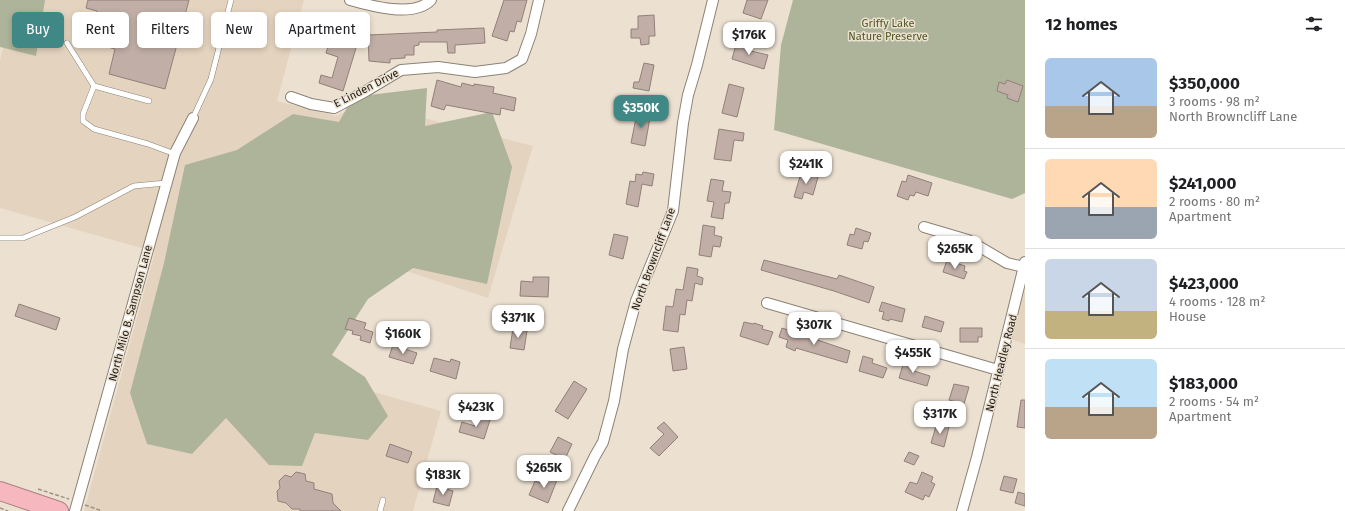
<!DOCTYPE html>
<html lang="en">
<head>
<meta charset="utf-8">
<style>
	body { margin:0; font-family:"Fira Sans",sans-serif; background:#f2f2f2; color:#202124; height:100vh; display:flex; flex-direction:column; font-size:15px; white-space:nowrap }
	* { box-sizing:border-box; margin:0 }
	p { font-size:13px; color:#757577 }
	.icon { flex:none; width:22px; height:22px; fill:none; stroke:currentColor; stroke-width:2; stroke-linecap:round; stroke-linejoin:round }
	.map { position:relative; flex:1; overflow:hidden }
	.drawer { display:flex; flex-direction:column; background:#fff; width:320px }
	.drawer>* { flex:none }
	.hud { position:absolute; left:12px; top:12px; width:380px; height:36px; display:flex; gap:8px }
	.price { position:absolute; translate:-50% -34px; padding:0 9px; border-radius:8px; background:#fff; color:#222; font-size:13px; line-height:26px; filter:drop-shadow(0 1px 2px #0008) }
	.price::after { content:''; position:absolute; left:50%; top:24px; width:12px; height:9px; margin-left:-6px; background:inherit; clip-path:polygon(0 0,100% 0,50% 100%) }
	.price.current { background:#408886; color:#fff }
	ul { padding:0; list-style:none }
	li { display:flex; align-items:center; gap:12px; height:100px; padding:0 20px }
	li+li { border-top:1px solid #e0e0e0 }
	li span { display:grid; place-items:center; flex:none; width:112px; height:80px; border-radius:6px; color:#555 }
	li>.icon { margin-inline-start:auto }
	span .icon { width:48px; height:48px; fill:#fffc; stroke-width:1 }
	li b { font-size:17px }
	h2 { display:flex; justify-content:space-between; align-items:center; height:48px; padding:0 20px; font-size:17px }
	.chip { padding:0 14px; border-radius:6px; background:#fff; box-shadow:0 2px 6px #0003; font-size:14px; line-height:36px }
	.chip.current { background:#408886; color:#fff }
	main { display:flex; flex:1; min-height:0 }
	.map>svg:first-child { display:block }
</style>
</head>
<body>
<main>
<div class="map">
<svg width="1025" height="511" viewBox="0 0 1025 511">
	<rect width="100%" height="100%" fill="#ece1d1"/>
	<path fill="#e4d4bf" d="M15 0H304L277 101 336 116 365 103 533 146 488 298 336 248 303 372 441 411 413 511H84L155 252 0 208V60Z
		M1025 267V344L1007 338Z"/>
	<path fill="#aeb49a" d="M0 0H45L36 56 0 47Z
		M793 0H1025V193L1012 199 774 130 781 45Z
		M427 88 425 126 492 112 512 167 487 284 413 268 368 299 332 355 365 377 388 416 368 440 315 433 302 466 269 465 226 418 192 454 147 444 130 393 164 263 185 165 237 150 293 114 339 122 353 97Z"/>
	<path fill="#c1afa7" stroke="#918079" d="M88 0H189L165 89 109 74 115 49 89 42 97 11 86 8Z
		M504 0H527L521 22 517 21 514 32 510 31 507 41 492 36Z
		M747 0H768L761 19 743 13Z
		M358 13 366 15 343 91 319 83 321 75 332 78 338 57 326 53 338 14 356 19Z
		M654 15 655 36H649V44L641 45 640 38H631V29H638V16Z
		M484 28 485 43 455 45V53H448L447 42H419V45L414 46V55H405V58L390 59V63L369 61 368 35 437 32V30Z
		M737 41 753 46 751 51 768 55 764 69 732 59Z
		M644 63 654 65 649 91 633 88 634 82H639Z
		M437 80 461 87 462 83 474 86V84L494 87 493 93 516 98 514 111 501 108 500 115 446 105 444 110 431 106Z
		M1007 80 1023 86 1018 102 1007 98 1008 95 997 91 999 82 1005 84Z
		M729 84 744 88 737 117 722 113Z
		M641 110 651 112 645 146 631 143 636 118 640 119Z
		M719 129 744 133 743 141 734 140 731 161 714 159Z
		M643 172 654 174 652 186 642 184 638 207 626 204 630 181 635 182 636 174 642 175Z
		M801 173 818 177 813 195 804 192 802 199 794 197Z
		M908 175 932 183 928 196 916 192 914 196 910 195 908 200 897 196 902 181 906 182Z
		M711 179 724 181 722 191 731 192 729 203H725L723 219 711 217 714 202 707 201Z
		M703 225 715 227 714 235 722 237 720 247 713 246 711 257 699 255Z
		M856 228 871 233 868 242 864 241 862 249 847 245 850 234 854 235Z
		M614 234 628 237 623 259 609 255Z
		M764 260 837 279 839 275 874 287 869 303 834 291 761 270Z
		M947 260 965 266 964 271 967 272 964 279 943 272Z
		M687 267 698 269 697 276 703 278 702 285 695 283 692 301 687 300 685 315 680 314 678 332 663 330 666 306 673 307 676 289 683 290Z
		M533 277H549L548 297 520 296 521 281 533 282Z
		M882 302 905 309 902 322 890 319 889 321 882 319 884 312 879 311Z
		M19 304 60 318 56 330 15 316Z
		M925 316 944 322 941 332 922 327Z
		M349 318 366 323 364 329 373 332 370 343 360 340 361 336 352 334 353 331 345 329Z
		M744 322 753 324 754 323 763 326 762 329 773 332 768 345 740 336Z
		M513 328 527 331 524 350 510 348Z
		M782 328 850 351 847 363 796 348 795 351 786 347 788 340 779 337Z
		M960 328H982V337H978V342H960Z
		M393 345 417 353 413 364 389 357Z
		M684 347 687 369 673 371 670 349Z
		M863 356 873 359 872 363 887 368 883 378 859 371Z
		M434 358 450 362 451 359 460 362 456 379 430 371Z
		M905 358 914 361 911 370 930 376 927 386 899 378Z
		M574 381 587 389 568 419 555 411Z
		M954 384 969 387 964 404 949 400Z
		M1021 400H1025V428L1017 427Z
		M478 416 490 420 484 439 459 432 462 422 475 426Z
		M664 422 678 437 659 456 650 448 664 434 657 428Z
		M937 423 949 427 944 447 931 443Z
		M558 437 572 444 565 459 550 452Z
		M390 444 412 452 408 463 386 456Z
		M909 452 919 456 914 465 904 461Z
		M296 472 305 474 306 481 314 483V489L332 494 333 503 341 511H300V509H292L286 503 278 501 277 491 280 488 279 481 285 475 291 477Z
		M922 472 933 477 931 482 935 484 929 497 925 495 923 500 905 492 910 482 917 484Z
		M544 474 557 480 548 503 529 495 535 481 540 483Z
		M1004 476 1017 479 1013 493 1000 490Z
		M437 486 453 491 449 506 433 502Z
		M1018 492 1025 494V506L1015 503Z"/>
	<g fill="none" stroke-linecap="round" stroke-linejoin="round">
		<g stroke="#8c8274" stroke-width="6">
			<path id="lane" d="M67 43 94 86 83 114V121L94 129 148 144 175 154
				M94 86 149 101
				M193 118 211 79 231 0
				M0 238H23L75 217 134 186 166 183
				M380 511 383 500"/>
		</g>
		<g stroke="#8c8274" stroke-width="12">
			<path id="street" d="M350 0C371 6 414 18 431 0
				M291 97 311 104 334 108 366 91 401 70 438 67 475 72 506 68 522 59 531 34 539 0
				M924 227 968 240 1007 263 1024 267
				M767 303 998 370
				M75 511 175 153 193 118
				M568 511 595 456 603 442 614 401 623 349 636 301 673 211 683 123 688 95 697 65 713 0
				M962 511 977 457 1025 262"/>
		</g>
		<g stroke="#ab8084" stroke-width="20">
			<path id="highway" d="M0 491 59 511"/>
		</g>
		<path stroke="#9c9488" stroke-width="1.5" stroke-dasharray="4 2" stroke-linecap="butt" d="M38 489 69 499
			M85 505 102 511
			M0 508 8 511"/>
		<use href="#lane" stroke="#fff" stroke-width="5"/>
		<use href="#street" stroke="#fff" stroke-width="10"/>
		<use href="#highway" stroke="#f6b7bf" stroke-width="18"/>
	</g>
	<g text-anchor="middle" stroke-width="3" stroke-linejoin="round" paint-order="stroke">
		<g font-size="11" fill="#505824" stroke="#ece1d1">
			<text x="888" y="27">Griffy Lake<tspan x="888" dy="13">Nature Preserve</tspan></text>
		</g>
		<g font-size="11" fill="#1f1b15" stroke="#ece1d1">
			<text transform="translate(366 88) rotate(-27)" y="4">E Linden Drive</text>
			<text transform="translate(653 259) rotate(-70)" y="4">North Browncliff Lane</text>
			<text transform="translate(130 313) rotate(-75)" y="4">North Milo B. Sampson Lane</text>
			<text transform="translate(1001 363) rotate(-76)" y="4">North Headley Road</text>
		</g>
	</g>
</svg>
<b class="price" style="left:749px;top:56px">$176K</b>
<b class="price current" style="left:641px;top:129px">$350K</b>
<b class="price" style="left:806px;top:185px">$241K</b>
<b class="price" style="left:955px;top:270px">$265K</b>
<b class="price" style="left:518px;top:339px">$371K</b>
<b class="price" style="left:814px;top:346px">$307K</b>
<b class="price" style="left:403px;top:355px">$160K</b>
<b class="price" style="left:913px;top:374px">$455K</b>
<b class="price" style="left:476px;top:428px">$423K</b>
<b class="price" style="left:940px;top:435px">$317K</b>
<b class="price" style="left:544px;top:489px">$265K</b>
<b class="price" style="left:443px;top:496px">$183K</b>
<div class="hud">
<a class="chip current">Buy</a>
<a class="chip">Rent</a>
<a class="chip">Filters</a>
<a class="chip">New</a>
<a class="chip">Apartment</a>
</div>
</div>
<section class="drawer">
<h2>12 homes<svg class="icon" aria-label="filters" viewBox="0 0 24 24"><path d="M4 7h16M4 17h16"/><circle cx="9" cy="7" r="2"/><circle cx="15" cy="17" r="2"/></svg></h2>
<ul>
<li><span style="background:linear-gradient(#a9c7e8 60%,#b9a48a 0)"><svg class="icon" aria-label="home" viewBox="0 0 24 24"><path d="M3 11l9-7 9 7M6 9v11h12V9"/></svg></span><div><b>$350,000</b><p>3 rooms · 98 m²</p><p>North Browncliff Lane</p></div></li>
<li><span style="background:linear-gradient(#ffd9b3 60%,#9aa5b1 0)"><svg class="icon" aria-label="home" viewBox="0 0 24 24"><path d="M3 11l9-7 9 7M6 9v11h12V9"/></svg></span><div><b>$241,000</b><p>2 rooms · 80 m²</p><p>Apartment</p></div></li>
<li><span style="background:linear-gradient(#c9d6e8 65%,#c2b280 0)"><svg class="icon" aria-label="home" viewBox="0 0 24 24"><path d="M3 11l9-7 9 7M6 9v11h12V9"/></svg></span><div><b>$423,000</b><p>4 rooms · 128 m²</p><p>House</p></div></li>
<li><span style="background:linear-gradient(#bfe0f5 60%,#b9a48a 0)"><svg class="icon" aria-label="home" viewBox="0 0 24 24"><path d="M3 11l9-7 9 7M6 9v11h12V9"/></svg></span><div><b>$183,000</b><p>2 rooms · 54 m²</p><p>Apartment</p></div></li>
</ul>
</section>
</main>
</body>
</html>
